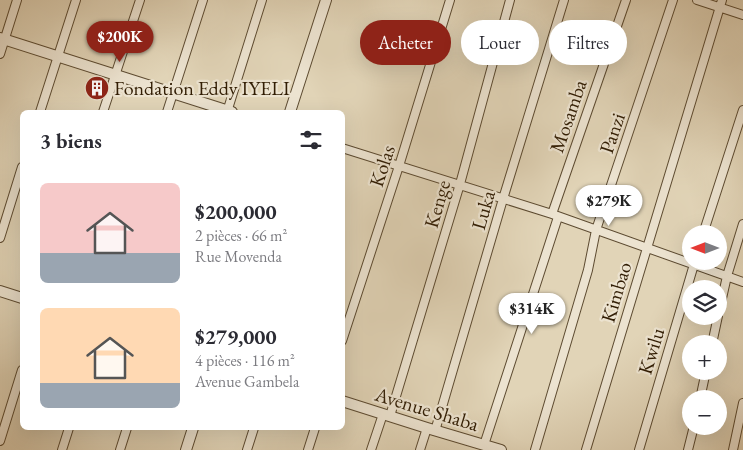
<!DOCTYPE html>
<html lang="fr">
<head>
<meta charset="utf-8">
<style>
	body { margin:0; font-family:"EB Garamond",serif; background:#f7f7f7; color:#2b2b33; height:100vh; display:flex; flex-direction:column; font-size:19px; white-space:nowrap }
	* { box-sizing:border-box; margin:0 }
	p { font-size:16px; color:#7c7c81 }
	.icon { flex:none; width:28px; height:28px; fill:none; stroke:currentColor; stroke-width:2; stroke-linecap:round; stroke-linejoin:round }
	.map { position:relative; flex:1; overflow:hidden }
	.panel { position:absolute; left:20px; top:110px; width:325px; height:320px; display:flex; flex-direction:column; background:#fff; border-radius:8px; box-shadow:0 5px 20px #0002 }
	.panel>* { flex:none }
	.guide { position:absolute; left:360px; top:20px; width:308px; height:45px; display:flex; gap:10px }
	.needle { width:32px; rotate:270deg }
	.fabs { position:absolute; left:682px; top:225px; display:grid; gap:10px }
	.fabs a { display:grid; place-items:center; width:45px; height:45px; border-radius:50%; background:#fff; box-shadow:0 5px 20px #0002; font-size:25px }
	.price { position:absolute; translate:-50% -42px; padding:0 11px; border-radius:18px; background:#fff; color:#222; font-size:16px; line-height:32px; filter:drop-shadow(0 1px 2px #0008) }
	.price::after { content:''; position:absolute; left:50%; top:30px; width:15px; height:11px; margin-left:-8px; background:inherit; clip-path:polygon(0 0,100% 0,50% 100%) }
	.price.active { background:#8f2418; color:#fff }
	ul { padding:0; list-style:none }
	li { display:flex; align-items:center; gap:15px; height:125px; padding:0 20px }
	li span { display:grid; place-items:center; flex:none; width:140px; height:100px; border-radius:8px; color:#555 }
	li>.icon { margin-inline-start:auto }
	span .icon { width:60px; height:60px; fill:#fffc; stroke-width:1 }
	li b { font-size:21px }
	h2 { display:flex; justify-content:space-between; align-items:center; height:60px; padding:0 20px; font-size:21px }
	.pill { padding:0 18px; border-radius:22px; background:#fff; box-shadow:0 5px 20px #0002; font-size:18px; line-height:45px }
	.pill.active { background:#8f2418; color:#fff }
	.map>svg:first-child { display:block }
</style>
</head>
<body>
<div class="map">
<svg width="743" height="450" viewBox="0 0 743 450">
	<rect width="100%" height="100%" fill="#e1d4b7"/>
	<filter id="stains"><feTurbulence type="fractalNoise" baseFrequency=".004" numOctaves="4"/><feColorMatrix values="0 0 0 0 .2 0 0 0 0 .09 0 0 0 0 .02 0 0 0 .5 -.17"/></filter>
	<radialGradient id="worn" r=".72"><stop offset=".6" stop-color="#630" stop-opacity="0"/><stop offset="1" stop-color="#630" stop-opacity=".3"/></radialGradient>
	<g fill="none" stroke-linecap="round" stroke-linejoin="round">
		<g stroke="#5d4b31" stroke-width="10">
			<path id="minor" d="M697 0 743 15
				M0 54 17 0
				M40 112 76 0
				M103 112 140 0
				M167 112 203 0
				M227 112 262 0
				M342 148 552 214 743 282
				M552 214 626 0
				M703 234 743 110
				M0 238 22 167
				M719 312 727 276 743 224
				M342 341 399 166 450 0
				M712 344 718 316
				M700 399 706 371
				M390 416 460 184 510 0
				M435 431 503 199 564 0
				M0 441 22 370
				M484 445 558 217
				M62 450 69 428
				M120 450 127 428
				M247 450 254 428
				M308 450 315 428
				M371 450 383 414
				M420 450 427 428
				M535 450 588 270 596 230 673 0
				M586 450 722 0
				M639 450 695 261
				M688 450 694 426
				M733 450 743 403"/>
		</g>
		<g stroke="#5d4b31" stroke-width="12">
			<path id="tertiary" d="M0 38 232 112
				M290 112 326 0
				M0 291 22 298
				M342 401 427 428 501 450
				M186 450 193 428"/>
		</g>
		<use href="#minor" stroke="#ece3d0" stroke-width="8"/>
		<use href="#tertiary" stroke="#ece3d0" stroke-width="10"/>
	</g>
	<defs>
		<g id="building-disc" transform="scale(1.25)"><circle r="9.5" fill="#8f2418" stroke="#ece3d0"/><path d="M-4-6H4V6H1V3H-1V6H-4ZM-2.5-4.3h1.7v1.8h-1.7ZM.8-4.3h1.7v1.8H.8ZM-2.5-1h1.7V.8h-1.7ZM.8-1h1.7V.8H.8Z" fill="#fff"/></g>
	</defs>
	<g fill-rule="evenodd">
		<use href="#building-disc" x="97" y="88"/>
	</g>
	<g text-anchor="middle" stroke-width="4.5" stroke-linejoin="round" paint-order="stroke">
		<g font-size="20" fill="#311d04" stroke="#ece3d0" text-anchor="start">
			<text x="114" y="95">Fondation Eddy IYELI</text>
		</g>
		<g font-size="20" fill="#311d04" stroke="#ece3d0">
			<text transform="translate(568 116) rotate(-71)" y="7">Mosamba</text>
			<text transform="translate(612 133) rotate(-71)" y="7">Panzi</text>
			<text transform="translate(382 166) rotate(-72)" y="7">Kolas</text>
			<text transform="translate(437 204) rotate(-74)" y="7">Kenge</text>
			<text transform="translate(483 210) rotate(-74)" y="7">Luka</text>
			<text transform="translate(616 292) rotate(-73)" y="7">Kimbao</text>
			<text transform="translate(651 351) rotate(-73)" y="7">Kwilu</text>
			<text transform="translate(427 409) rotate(17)" y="7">Avenue Shaba</text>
		</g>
	</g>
	<rect width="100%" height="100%" filter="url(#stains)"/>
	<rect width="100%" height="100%" fill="url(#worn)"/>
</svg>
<div class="fabs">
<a><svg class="needle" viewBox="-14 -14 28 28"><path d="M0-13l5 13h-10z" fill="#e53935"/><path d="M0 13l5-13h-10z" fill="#7c7c81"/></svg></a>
<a><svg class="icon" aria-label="layers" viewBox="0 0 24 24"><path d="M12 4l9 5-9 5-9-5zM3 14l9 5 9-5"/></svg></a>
<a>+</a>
<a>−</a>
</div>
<b class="price active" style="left:120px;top:63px">$200K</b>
<b class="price" style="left:609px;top:227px">$279K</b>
<b class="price" style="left:532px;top:335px">$314K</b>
<div class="guide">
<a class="pill active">Acheter</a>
<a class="pill">Louer</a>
<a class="pill">Filtres</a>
</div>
<section class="panel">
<h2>3 biens<svg class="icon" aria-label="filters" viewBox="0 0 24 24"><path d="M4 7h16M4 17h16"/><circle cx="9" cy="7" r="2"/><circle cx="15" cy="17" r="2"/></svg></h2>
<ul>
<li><span style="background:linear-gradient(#f6c9c9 70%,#9aa5b1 0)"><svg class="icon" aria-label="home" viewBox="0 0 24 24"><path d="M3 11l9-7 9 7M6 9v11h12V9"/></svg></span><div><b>$200,000</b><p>2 pièces · 66 m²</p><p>Rue Movenda</p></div></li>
<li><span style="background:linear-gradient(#ffd9b3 75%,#9aa5b1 0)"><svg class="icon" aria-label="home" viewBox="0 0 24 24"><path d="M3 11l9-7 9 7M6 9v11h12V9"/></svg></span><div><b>$279,000</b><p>4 pièces · 116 m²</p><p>Avenue Gambela</p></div></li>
</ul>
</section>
</div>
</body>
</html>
